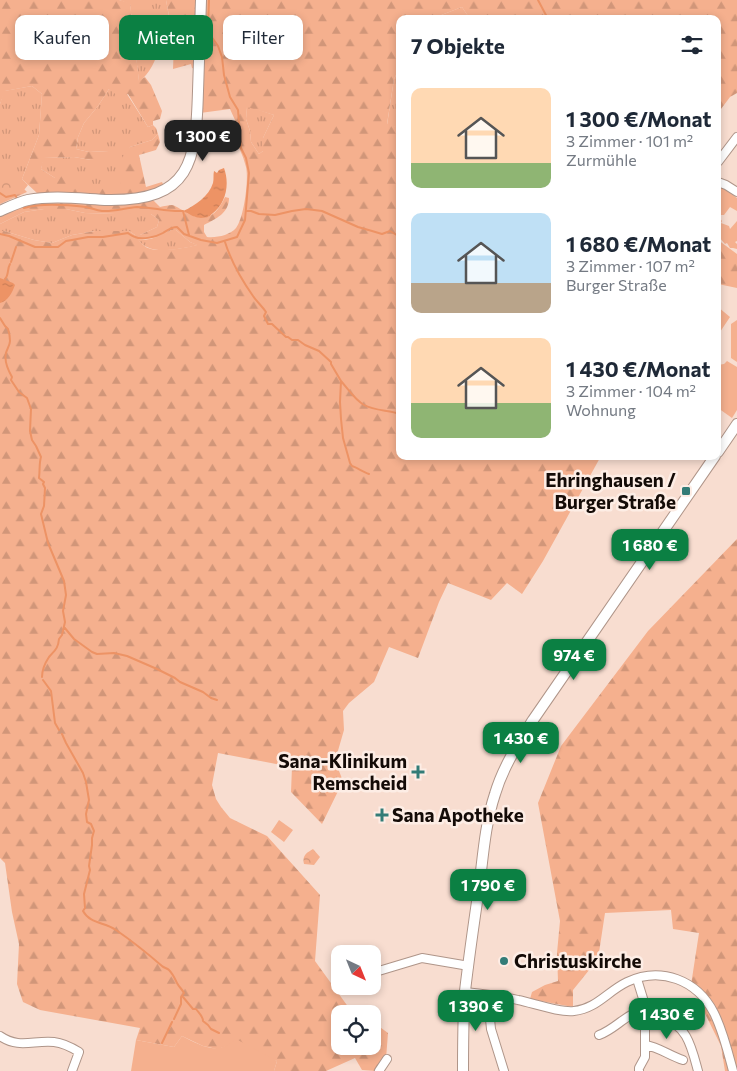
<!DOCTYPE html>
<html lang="de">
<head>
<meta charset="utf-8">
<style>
	body { margin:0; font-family:Commissioner,sans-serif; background:#f6f6f7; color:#1f2937; height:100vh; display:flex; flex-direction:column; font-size:19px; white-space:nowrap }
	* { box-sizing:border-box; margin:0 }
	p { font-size:16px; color:#747a83 }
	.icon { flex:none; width:28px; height:28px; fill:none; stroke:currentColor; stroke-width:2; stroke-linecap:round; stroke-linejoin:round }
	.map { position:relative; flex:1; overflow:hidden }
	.details { position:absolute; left:396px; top:15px; width:325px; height:445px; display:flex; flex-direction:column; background:#fff; border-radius:10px; box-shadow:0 2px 8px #0003 }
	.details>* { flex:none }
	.banner { position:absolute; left:15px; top:15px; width:306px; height:45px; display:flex; gap:10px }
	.needle { width:32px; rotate:137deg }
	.tools { position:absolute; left:331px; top:945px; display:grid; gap:10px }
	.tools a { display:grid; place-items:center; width:50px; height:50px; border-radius:10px; background:#fff; box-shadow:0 2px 8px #0003; font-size:25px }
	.price { position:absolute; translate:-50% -42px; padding:0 11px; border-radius:10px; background:#0b8043; color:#fff; font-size:16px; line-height:32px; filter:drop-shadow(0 1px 2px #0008) }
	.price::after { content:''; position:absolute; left:50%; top:30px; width:15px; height:11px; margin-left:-8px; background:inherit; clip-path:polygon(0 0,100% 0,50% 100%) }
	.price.on { background:#222; color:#fff }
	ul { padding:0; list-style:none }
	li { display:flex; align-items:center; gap:15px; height:125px; padding:0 15px }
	li span { display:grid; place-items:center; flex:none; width:140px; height:100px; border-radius:10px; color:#555 }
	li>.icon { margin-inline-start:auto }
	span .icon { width:60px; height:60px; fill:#fffc; stroke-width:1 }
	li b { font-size:21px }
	h2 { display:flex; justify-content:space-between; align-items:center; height:60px; padding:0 15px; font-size:21px }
	.tag { padding:0 18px; border-radius:10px; background:#fff; box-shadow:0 2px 8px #0003; font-size:18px; line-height:45px }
	.tag.on { background:#0b8043; color:#fff }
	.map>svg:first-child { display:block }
</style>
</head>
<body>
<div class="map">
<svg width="737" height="1071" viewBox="0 0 737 1071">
	<defs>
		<pattern id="grass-tufts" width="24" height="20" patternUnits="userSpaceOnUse" patternTransform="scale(1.25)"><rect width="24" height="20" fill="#f5b08e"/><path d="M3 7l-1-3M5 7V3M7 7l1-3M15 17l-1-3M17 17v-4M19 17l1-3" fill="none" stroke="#d19679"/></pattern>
		<pattern id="forest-firs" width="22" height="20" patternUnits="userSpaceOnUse" patternTransform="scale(1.25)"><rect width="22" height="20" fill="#f5b08e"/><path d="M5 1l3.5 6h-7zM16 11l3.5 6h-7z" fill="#d19679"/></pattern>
		<pattern id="park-crowns" width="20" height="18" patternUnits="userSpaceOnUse" patternTransform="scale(1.25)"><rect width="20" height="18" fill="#f5b08e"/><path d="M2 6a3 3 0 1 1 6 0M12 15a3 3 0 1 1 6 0" fill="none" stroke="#d19679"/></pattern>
		<pattern id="water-ripples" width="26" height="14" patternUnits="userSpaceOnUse" patternTransform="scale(1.25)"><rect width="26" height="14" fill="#ed9365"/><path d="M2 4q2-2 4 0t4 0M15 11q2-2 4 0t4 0" fill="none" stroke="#ca7d56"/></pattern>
	</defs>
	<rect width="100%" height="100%" fill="#f8ddd0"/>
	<path fill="url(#grass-tufts)" d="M119 0H166L172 33 165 36 161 47H160C155 61 151 72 139 82L130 4Z
		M462 7 470 19H431Z
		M400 67V128L387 125 394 79Z
		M32 86 42 94 39 135 22 179 28 185 24 190 0 200V104L4 91Z
		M109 89 127 94 148 127 153 125 156 128 158 134 152 140 130 147 121 185H74L55 178 41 169 43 158 74 157 91 160 109 151 89 152 76 149 78 137 84 123 98 106Z
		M247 106 274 115 263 138V151L259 154 251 142 250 131 246 119Z
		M44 209H66L85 213 115 214H151L159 220 157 227 140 235H135L129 231H95L72 235 52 243 34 240 4 231H0V224L24 212Z
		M171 230H176L190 242 198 245C185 248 159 254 147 247 144 246 140 242 137 240 151 240 159 237 171 230Z"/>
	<path fill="url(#forest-firs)" fill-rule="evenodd" d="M0 0H119L130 3 139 81 145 77 151 85 162 111 160 119 153 121V125L148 127 128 94 119 97 109 89 98 106 84 123 78 137 76 149 89 152 109 151V158L91 160 74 157 44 158 41 169 55 178 68 173 74 177V185H121L119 162 130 147 152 140 158 134 160 142 156 150 139 155 146 187 162 182 164 186 133 196 38 194 22 179 39 135 42 94 32 86 5 91 0 104Z
		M166 0H198L196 69 192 68 191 64 173 69 174 43Z
		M203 0H737V93L730 97 718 113V19H470L462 7 431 19H400V67L394 79 387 124 400 128V456H601L543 561 522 594 507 583 491 600 448 583 439 602 418 658 389 647 374 682 349 703 343 711 344 730 335 761 343 781 322 824 291 792 292 767 218 753 212 785 216 799 221 807 230 818 267 836 320 895 315 961 349 1008 358 1014H340V1046H372L373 1022 388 1033 386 1059 377 1071 362 1070 355 1058 326 1071H274L277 1061 228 1046 217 1049 203 1046 182 1036 174 1047 136 1040 140 1028 40 1010 23 1002 17 984 19 944 12 912 5 863 0 858V231H4L34 240 52 243 72 235 95 231H129L135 235H140L157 227 159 220 151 214H115L85 213 66 209H44L24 212 0 224V213L24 204 151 198 160 207C164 206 169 205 172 205 177 206 183 211 187 213 206 223 216 216 225 197L229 198C229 213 216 219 204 225V232L207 237C217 238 230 235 236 228 244 218 249 179 246 167 243 155 238 145 232 135L235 120 230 109 200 113ZM247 107 274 115 263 138V151L259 154 251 142 250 131 246 119ZM171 230H176L190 242 197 245C185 248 160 253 148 248 145 247 141 243 138 240L160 237Z
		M718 240 737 254V288L718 284Z
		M737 539V1071H725L721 1046 691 985 699 933 673 929 671 910 605 913 598 959 573 990V1007L530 999 532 992 545 985 558 981 557 953 560 921 538 803 561 746 648 631Z"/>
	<path fill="url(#park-crowns)" d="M0 165 27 192 0 204Z
		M313 849 320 857 314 865 304 864C302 856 306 853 313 849Z"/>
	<path fill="#f5b08e" d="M721 187 737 198V211L730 207 724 215H721L719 217 722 221 721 223 729 226 730 229 737 221V241L735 242 737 244V249L733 248H730L727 243 725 244 719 237 721 235V234H718V193Z
		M718 307 730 317 718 335Z
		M737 320V362L731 358V324Z
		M727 361 737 367V410L732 418 718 408V365L724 364Z
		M279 820 293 830 284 842 271 832Z
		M182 1036C202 1046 217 1056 236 1039L277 1061 274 1071H131L136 1040 174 1047Z"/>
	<path fill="url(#water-ripples)" d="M224 168C230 184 226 204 212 214 209 217 206 218 201 218 195 218 189 214 183 211 195 206 209 196 213 183 214 179 213 175 214 171L217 173 219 170Z
		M0 278 13 283 15 285C12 293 8 301 0 303Z"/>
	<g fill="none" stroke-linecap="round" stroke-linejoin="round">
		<path stroke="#ed9365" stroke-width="2" d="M538 0 548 19
			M0 193 6 197 15 195 18 200
			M23 206 24 208C41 203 69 205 86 207 91 208 96 210 102 211 113 212 125 208 137 207 152 207 167 212 183 211L189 235
			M246 211H251L259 214 275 215 292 211 306 209 322 211 358 227 372 231 382 234 390 231 400 237
			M0 234 9 236 35 247H58L66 241 72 240 88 237H103L128 233C129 234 134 237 135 237 142 240 156 237 163 233 168 230 171 227 177 227L184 234 201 240 217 243 237 237 245 220 249 173 246 158 241 148 238 110 230 97 224 75 222 57 218 46 211 36 208 28 209 0
			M225 242C231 261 241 279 253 296 257 302 262 306 266 312L264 316 268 324H272L286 337H288L292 340H298L305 345 319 351 331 362V364L341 381 340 402 341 419 343 438 350 463 352 466C356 467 363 472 369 474
			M11 262 16 247
			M5 279C9 275 7 269 10 264
			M0 318 5 326 8 329C9 332 10 337 10 341 10 345 7 349 6 353 4 361 8 370 12 377L11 380 19 392 27 398 31 409 30 431 32 440 36 446 41 457C39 463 40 471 39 478L44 482 43 484 45 488 44 506 41 514 48 543 64 581 66 595 63 611 65 622 62 635 59 639C58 649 55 650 49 657 45 663 42 670 42 677
			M341 381C348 389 355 400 364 405 375 411 389 410 400 414
			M64 627 74 639 92 652 97 654 114 653 127 656 157 669 175 678 180 682 203 692 211 698 217 700
			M43 680 51 691 55 723 59 730
			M62 734 66 743 83 773 86 782 89 800 86 814 87 822 91 824 94 831 92 838V845L89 866 90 870 84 894 85 908 83 911C90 924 105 922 116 930 132 941 147 953 162 966 164 968 167 968 169 970 173 974 175 979 177 983 179 987 182 989 184 993L181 997V1004L174 1019
			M183 997 193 1009H196C199 1013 203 1016 203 1021L208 1025 211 1029 219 1033
			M162 1043 172 1022"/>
		<g stroke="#af9589" stroke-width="10">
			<path id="minor" d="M718 162 737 137
				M718 182 726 185 737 192
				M372 973 422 958 469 966
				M637 979 645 1005V1057L639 1068V1071
				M465 992C483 994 501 996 518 1000 533 1003 560 1013 574 1011 596 1009 608 991 627 982 661 966 697 980 714 1013 723 1031 728 1052 733 1071
				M493 996 490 1019 491 1029 504 1071
				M645 1017C651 1017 656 1017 661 1018 687 1023 692 1049 698 1071
				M599 1035C616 1029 626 1013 645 1010
				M0 1036C19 1049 33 1040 54 1042 63 1043 71 1047 79 1052L72 1071
				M645 1045C659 1047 670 1056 683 1060
				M379 1071 387 1059"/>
		</g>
		<g stroke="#af9589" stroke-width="12">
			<path id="major" d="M0 211C9 207 19 202 28 200 53 195 83 199 108 200 191 201 196 162 198 91 199 61 200 30 201 0
				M718 452 737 424
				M463 1071C463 1044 463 1017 465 991 469 957 474 922 479 888 483 857 485 824 495 794 503 767 518 744 533 720L715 456"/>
		</g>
		<use href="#minor" stroke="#fff" stroke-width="8"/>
		<use href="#major" stroke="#fff" stroke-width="10"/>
	</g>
	<g fill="#337c77" stroke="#fdede5" stroke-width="2">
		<rect x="681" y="486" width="10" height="10" rx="2.5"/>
		<path d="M415.5 764.5h5v5h5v5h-5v5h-5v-5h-5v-5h5z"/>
		<path d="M379.5 807.5h5v5h5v5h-5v5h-5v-5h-5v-5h5z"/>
		<circle cx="504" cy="961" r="5"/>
	</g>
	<g text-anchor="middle" stroke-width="5" stroke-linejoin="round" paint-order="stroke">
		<g font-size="19" font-weight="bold" fill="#140b07" stroke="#fdede5" text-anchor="end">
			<text x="676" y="487">Ehringhausen /<tspan x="676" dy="22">Burger Straße</tspan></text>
			<text x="407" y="768">Sana-Klinikum<tspan x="407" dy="22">Remscheid</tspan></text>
			<text x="392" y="822" text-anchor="start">Sana Apotheke</text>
			<text x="514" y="968" text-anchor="start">Christuskirche</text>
		</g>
	</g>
</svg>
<div class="tools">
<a><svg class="needle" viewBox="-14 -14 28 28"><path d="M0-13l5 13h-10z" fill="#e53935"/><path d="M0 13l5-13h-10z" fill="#747a83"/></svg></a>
<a><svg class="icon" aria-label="locate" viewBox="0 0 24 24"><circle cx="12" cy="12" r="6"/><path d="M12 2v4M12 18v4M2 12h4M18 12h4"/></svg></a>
</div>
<b class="price on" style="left:203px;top:162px">1 300 €</b>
<b class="price" style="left:650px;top:571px">1 680 €</b>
<b class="price" style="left:574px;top:681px">974 €</b>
<b class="price" style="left:521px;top:764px">1 430 €</b>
<b class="price" style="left:488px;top:911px">1 790 €</b>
<b class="price" style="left:476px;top:1032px">1 390 €</b>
<b class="price" style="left:667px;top:1040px">1 430 €</b>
<div class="banner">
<a class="tag">Kaufen</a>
<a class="tag on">Mieten</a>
<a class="tag">Filter</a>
</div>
<section class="details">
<h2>7 Objekte<svg class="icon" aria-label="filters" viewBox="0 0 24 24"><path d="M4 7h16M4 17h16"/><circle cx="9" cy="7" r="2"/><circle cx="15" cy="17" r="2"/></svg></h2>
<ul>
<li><span style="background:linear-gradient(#ffd9b3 75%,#8fb573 0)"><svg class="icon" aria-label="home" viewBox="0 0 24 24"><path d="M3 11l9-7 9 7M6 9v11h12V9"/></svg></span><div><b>1 300 €/Monat</b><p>3 Zimmer · 101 m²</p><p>Zurmühle</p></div></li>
<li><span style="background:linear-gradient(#bfe0f5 70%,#b9a48a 0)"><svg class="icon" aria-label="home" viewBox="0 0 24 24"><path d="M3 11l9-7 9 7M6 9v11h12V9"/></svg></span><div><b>1 680 €/Monat</b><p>3 Zimmer · 107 m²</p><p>Burger Straße</p></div></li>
<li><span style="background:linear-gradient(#ffd9b3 65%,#8fb573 0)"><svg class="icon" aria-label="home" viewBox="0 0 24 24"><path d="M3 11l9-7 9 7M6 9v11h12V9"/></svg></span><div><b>1 430 €/Monat</b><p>3 Zimmer · 104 m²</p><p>Wohnung</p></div></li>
</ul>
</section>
</div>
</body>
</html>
